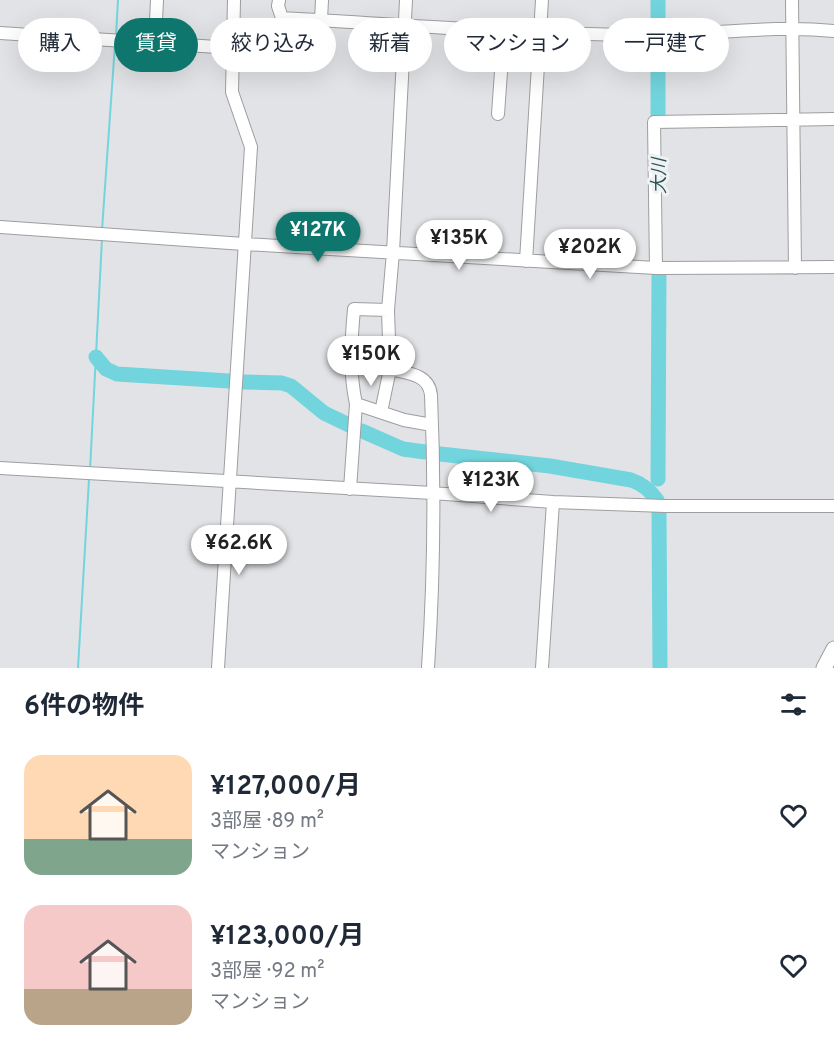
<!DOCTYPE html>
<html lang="ja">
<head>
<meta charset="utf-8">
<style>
	body { margin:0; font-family:Overpass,"Noto Sans JP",sans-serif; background:#f6f6f7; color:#1f2937; height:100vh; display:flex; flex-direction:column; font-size:22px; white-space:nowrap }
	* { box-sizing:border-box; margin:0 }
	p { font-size:20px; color:#747a83 }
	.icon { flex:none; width:33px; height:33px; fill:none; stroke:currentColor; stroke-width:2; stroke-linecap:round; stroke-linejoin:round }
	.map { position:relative; height:668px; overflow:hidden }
	.drawer { display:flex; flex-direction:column; background:#fff; flex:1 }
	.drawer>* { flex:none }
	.top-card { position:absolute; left:18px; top:18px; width:798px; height:54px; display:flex; gap:12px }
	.price { position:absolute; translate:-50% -51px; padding:0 14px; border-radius:21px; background:#fff; color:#222; font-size:20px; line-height:39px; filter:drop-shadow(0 2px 3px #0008) }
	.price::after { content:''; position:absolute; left:50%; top:36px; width:18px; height:14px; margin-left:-9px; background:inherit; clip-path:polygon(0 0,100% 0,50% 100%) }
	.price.active { background:#0f766e; color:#fff }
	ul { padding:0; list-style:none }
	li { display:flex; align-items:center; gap:18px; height:150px; padding:0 24px }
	li span { display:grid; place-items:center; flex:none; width:168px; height:120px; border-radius:18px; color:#555 }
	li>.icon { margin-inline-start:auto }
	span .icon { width:72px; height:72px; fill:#fffc; stroke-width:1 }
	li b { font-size:26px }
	h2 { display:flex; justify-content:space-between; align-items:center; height:72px; padding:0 24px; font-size:26px }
	.chip { padding:0 21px; border-radius:27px; background:#fff; box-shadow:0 6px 24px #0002; font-size:21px; line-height:54px }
	.chip.active { background:#0f766e; color:#fff }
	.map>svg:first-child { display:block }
</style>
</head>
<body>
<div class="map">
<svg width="834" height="668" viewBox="0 0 834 668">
	<rect width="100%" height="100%" fill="#e2e3e6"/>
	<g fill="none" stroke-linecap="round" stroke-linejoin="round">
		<path stroke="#72d5dd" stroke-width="2" d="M116 36 118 0
			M102 230 115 44
			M90 470 102 239
			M78 668 89 479"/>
		<path stroke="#72d5dd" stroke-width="15" d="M658 0V28
			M658 40V119
			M96 357 106 369 117 374 229 381
			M243 382 282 383 291 386 324 413 349 425
			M362 431 403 449 425 452
			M440 454 550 466 631 480C643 484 650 490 657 500
			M658 479 659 272
			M659 512 660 668"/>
		<g stroke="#9d9ea0" stroke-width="14">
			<path id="minor" d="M406 0 393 252 388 310 390 369C407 373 429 374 431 395 435 486 434 577 428 668
				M792 0 795 268
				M282 18C407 25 532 35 656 35 715 34 775 25 834 31
				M321 20 322 0
				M0 33 280 51 282 18 278 6 279 0
				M155 42 157 0
				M498 114 504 30
				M0 227 244 244 656 268 834 267
				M526 261 542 0
				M656 268 654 122 834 119
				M388 310 354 309C351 342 349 371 356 404L404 420 432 425
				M381 412 390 369
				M0 468 432 493 553 502 665 506H834
				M350 489 356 404
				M218 668 251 147 232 92 234 0
				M542 668 553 502"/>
		</g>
		<g stroke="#9d9ea0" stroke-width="17">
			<path id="major" d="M824 668 834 649"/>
		</g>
		<use href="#minor" stroke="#fff" stroke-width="12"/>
		<use href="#major" stroke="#fff" stroke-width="15"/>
	</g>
	<g text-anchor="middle" stroke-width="6" stroke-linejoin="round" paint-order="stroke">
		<g font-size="18" font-style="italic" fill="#275357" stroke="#f0f1f3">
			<text transform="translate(659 176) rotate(-90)" y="6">大川</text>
		</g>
	</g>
</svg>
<b class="price active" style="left:318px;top:263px">¥127K</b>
<b class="price" style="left:459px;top:271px">¥135K</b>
<b class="price" style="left:590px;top:280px">¥202K</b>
<b class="price" style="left:371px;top:387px">¥150K</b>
<b class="price" style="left:491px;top:513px">¥123K</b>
<b class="price" style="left:239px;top:576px">¥62.6K</b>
<div class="top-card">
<a class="chip">購入</a>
<a class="chip active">賃貸</a>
<a class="chip">絞り込み</a>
<a class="chip">新着</a>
<a class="chip">マンション</a>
<a class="chip">一戸建て</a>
</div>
</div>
<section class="drawer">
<h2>6件の物件<svg class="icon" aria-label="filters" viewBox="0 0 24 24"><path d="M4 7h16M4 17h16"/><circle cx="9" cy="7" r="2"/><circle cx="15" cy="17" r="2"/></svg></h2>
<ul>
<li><span style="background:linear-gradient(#ffd9b3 70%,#7fa58c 0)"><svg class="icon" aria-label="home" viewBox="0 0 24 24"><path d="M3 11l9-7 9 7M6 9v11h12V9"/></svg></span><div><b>¥127,000/月</b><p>3部屋 · 89 m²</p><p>マンション</p></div><svg class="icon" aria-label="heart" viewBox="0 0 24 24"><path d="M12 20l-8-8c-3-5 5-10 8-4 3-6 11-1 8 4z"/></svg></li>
<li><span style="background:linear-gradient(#f6c9c9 70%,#b9a48a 0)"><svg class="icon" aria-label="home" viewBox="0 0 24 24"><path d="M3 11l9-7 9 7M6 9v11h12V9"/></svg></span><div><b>¥123,000/月</b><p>3部屋 · 92 m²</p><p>マンション</p></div><svg class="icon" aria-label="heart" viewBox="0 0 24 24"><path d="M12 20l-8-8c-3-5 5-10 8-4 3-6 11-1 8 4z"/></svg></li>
</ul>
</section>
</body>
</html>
